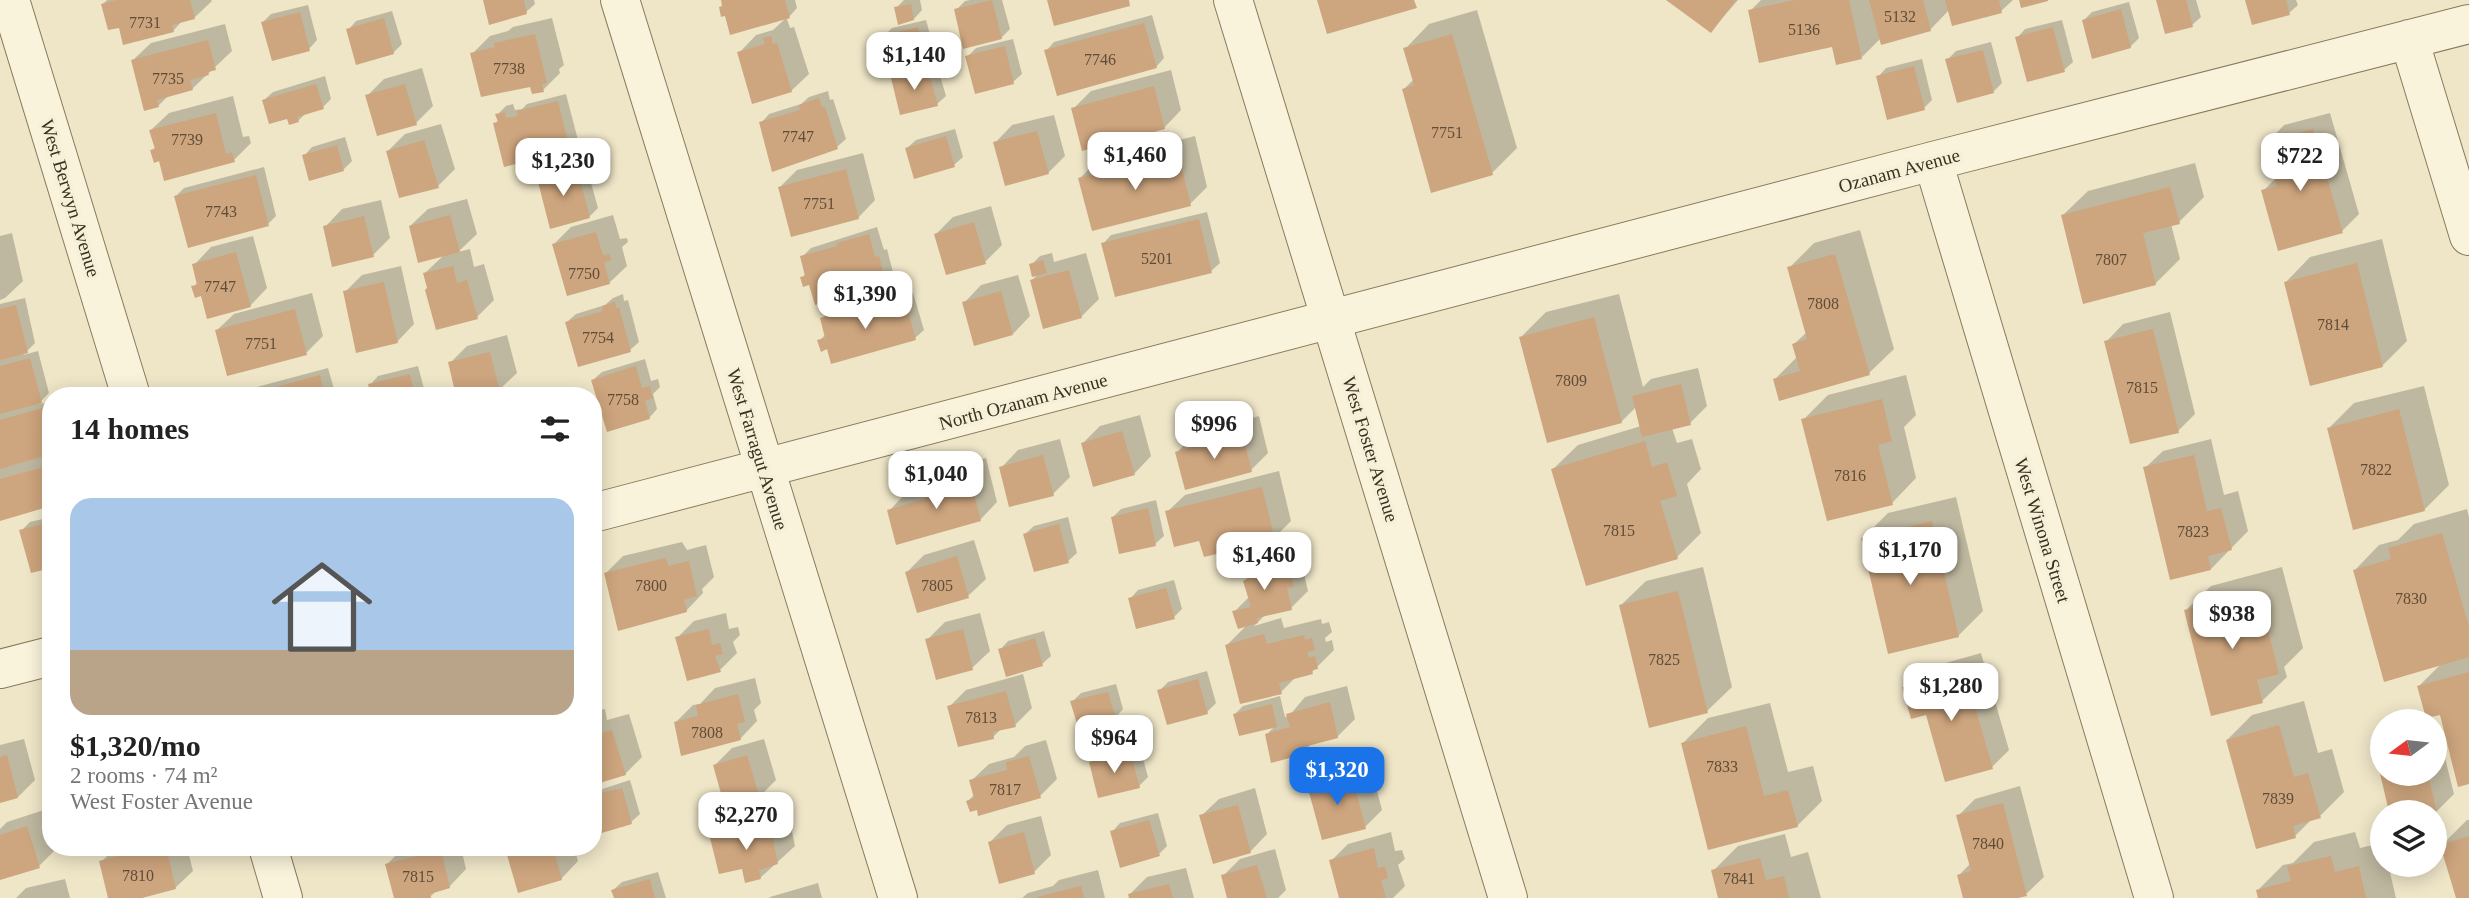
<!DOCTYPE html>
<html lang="en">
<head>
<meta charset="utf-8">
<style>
	body { margin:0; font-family:Georgia,serif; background:#f2f2f2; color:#222; height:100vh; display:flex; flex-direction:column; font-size:26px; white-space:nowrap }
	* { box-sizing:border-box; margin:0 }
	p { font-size:23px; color:#767676 }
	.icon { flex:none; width:38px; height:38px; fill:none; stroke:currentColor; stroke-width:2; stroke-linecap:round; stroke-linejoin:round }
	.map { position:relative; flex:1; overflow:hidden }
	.details { position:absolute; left:42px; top:387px; width:560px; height:469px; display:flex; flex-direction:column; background:#fff; border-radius:28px; box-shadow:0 4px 18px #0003 }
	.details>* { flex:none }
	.needle { width:46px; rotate:255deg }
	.controls { position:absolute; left:2370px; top:709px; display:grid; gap:14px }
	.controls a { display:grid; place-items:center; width:77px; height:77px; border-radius:50%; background:#fff; box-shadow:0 4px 18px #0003; font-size:35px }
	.price { position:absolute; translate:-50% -60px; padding:0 16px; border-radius:14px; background:#fff; color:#222; font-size:23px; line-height:46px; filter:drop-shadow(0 2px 4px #0008) }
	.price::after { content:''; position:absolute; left:50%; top:42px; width:21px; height:16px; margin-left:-10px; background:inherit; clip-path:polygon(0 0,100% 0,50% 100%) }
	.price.on { background:#1a73e8; color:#fff }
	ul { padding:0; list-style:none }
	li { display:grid; align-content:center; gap:14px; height:371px; padding:0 28px }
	li span { display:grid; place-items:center; height:217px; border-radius:21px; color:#555 }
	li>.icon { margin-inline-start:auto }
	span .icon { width:126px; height:126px; fill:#fffc; stroke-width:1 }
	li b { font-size:30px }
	h2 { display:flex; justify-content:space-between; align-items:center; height:84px; padding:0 28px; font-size:30px }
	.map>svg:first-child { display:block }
</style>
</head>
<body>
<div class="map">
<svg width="2469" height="898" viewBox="0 0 2469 898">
	<rect width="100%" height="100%" fill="#efe6c8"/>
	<path fill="#0003" d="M107 0H211L212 1 194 18 183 20 173 31 120 25 103 4Z
		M485 0H534L535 4 526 12Z
		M723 0H795L797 8 787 19 790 28 794 27 809 74 791 91 739 53 756 35 773 30 786 18 726 14 721 7 724 4Z
		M904 0H920L922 10 914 19 896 8Z
		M970 0H1002L1010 29 1001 38 956 10 965 1Z
		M1669 0H1738L1711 31Z
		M1761 0H2013L2001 11 1949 10 1930 30 1881 38 1862 57 1750 11Z
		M2158 0H2196L2201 17 2192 25Z
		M2247 0H2296L2298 5 2289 13Z
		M2129 2 2139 38 2130 47 2084 20 2092 12Z
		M308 5 317 40 309 49 263 22 271 14Z
		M1477 10 1517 148 1492 173 1404 89 1414 79 1405 49 1429 24Z
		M392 11 402 44 393 53 348 30 356 21Z
		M1152 15 1164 58 1156 67 1046 51 1054 42Z
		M552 18 564 65 559 69 560 73 543 90 472 54 490 36 508 31 513 27Z
		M926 20 934 49 925 58 883 37 892 28Z
		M2062 20 2073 62 2064 70 2017 38 2025 29Z
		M225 24 232 51 192 89 169 95 158 106 133 60 151 43Z
		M1013 39 1022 74 1013 82 967 57 976 48Z
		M1991 42 2002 83 1993 92 1947 60 1956 51Z
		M1922 59 1932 100 1924 108 1878 77 1886 68Z
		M936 62 946 96 937 104 893 79 902 70Z
		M422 68 433 106 416 123 367 96 384 79Z
		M1171 70 1181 110 1164 128 1073 109 1091 91Z
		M325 76 331 99 323 107 306 113 298 121 264 100 273 92Z
		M828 91 830 100 833 99 846 139 837 147 761 123 769 114 801 104 809 97Z
		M566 94 578 140 570 149 494 124 499 120 497 115 506 106 513 104 515 110 522 109 527 104Z
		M233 96 243 137 249 136 251 143 234 160 160 159 152 150 156 147 151 130 169 113Z
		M2330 113 2359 214 2342 231 2263 191 2277 177 2267 143 2284 125Z
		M1054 115 1065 156 1048 173 995 143 1012 125Z
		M441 124 455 169 438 186 388 151 405 134Z
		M955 129 963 157 954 165 907 148 916 140Z
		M1195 136 1207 187 1190 204 1080 178 1097 161Z
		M345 137 352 161 344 169 310 178 304 156 312 147Z
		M863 153 875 200 858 218 780 187 797 170Z
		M585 161 598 208 589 217 539 179 547 170Z
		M2195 163 2204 197 2179 222 2171 224 2180 259 2155 284 2063 215 2088 191Z
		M264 167 276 216 268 224 176 196 184 188Z
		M467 199 477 234 458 252 470 249 474 267 484 264 494 300 477 317 429 288 425 273 444 255 410 226 428 209Z
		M381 200 390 238 373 255 325 227 342 209Z
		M991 206 1002 245 985 262 936 234 953 217Z
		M1207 212 1220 263 1211 271 1103 244 1111 235Z
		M613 215 620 239 627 238 628 242 622 247 627 266 609 283 554 244 571 227Z
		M877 227 884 250 887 249 894 276 885 285 811 283 802 278 806 273 802 257 811 248Z
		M1860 230 1894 349 1869 373 1775 379 1798 356 1794 344 1807 332 1789 268 1814 243Z
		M12 233 23 281 5 298 0 300V236Z
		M253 236 267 288 250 306 203 294 193 287 198 282 194 265 211 247Z
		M2382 239 2407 341 2382 366 2286 282 2310 257Z
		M1052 253 1054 262 1086 253 1099 299 1081 317 1032 280 1039 273 1031 265 1040 256Z
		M401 266 414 324 397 342 345 292 362 275Z
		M1018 275 1030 316 1013 334 964 303 981 285Z
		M312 293 323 336 306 353 216 331 234 314Z
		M913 293 924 330 915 338 828 347 819 341 826 334 822 319 831 310 879 296 880 303Z
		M623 294 624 301 628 300 639 342 630 350 567 322 576 314 605 305 613 298Z
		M1619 294 1643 387 1651 379 1698 368 1707 406 1690 423 1672 428 1677 443 1692 439 1701 469 1687 484 1701 533 1677 557 1553 469 1578 445 1641 426 1636 407 1621 422 1521 337 1546 312Z
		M25 298 35 343 23 355 38 351 49 393 38 404 51 402V504L0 519V304Z
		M2170 312 2195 414 2178 431 2106 342 2123 324Z
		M507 335 517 373 499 390 450 363 467 346Z
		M645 359 651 381 658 379 660 387 653 394 657 409 649 418 593 380 602 372Z
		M418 366 426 396H373L370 385 378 376Z
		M328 368 336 396H240L246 390Z
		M1906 375 1916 415 1904 427 1916 478 1892 503 1803 420 1828 395Z
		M2424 386 2449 485 2424 510 2329 428 2354 403Z
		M1140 415 1151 456 1134 474 1083 443 1100 426Z
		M1259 416 1268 453 1251 470 1177 452 1195 435Z
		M1060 439 1070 477 1053 494 1001 468 1018 450Z
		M2211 439 2224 495 2238 491 2248 531 2211 569 2145 468 2163 451Z
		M986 458 997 502 980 520 889 511 906 493 924 488 941 471Z
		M1279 471 1291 521 1274 538 1167 512 1185 495Z
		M1956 497 1983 611 1958 636 1863 538 1888 513Z
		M1156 500 1164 536 1155 544 1113 517 1121 509Z
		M2467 509 2469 517V782L2441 712 2419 686 2442 663 2355 570 2379 545 2398 540 2414 524Z
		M51 517V566L21 531 30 522Z
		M1068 517 1077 553 1068 561 1025 534 1034 526Z
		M1293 539 1299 560 1307 558 1311 568 1304 574 1308 591 1291 608 1265 615 1254 626 1281 618 1284 628 1321 619 1322 624 1329 622 1332 632 1325 638 1326 642 1332 640 1334 650 1312 672 1297 676 1281 692 1227 645 1248 624 1234 612 1250 596 1249 577 1246 565 1263 547Z
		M974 540 986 579 968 596 907 572 924 555Z
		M682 542 687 550 706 545 714 577 702 589 703 593 686 611 606 573 623 556Z
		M1703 567 1732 687 1707 711 1621 605 1646 581Z
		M2282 567 2303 648 2284 667 2287 677 2262 701 2186 610 2211 586Z
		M1174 580 1182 609 1174 617 1130 599 1138 590Z
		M726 613 729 629 738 627 740 635 733 642 737 653 720 670 677 638 694 621Z
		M980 613 990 651 972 668 927 640 945 622Z
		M1044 631 1051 656 1042 664 1000 650 1008 641Z
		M593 644 602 674 593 683Z
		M1981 653 2009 750 1992 767 1927 713 1904 687 1921 670Z
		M1207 671 1216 703 1207 712 1159 691 1168 682Z
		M1023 674 1032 708 1015 725 1002 728 993 737 949 707 966 690Z
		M755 678 761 703 754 710 757 721 740 739 676 722 693 705 700 704 715 688Z
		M1116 684 1123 709 1115 718 1072 702 1081 693Z
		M1347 686 1355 719 1337 737 1311 744 1301 754 1267 734 1276 725 1235 714 1243 706 1280 696 1285 717 1289 716 1305 697Z
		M2304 701 2318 753 2332 749 2344 792 2320 816 2312 819 2295 836 2227 740 2252 715Z
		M1770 703 1788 772 1813 766 1822 801 1797 826 1683 743 1708 718Z
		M605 709 607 720 629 714 642 757 625 774 593 784V711Z
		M2440 738 2454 794 2436 812H2391L2380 766 2382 764V774H2434V739Z
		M24 739 35 780 18 797 0 801V745Z
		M764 739 776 780 759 797 715 765 732 748Z
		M1046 740 1057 779 1040 796 978 808 968 801 975 794 971 781 989 764 1014 757 1025 746Z
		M1139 744 1148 777 1139 786 1091 763 1099 755Z
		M1368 757 1382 810 1365 827 1309 785 1326 768Z
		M630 780 640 814 631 822 596 833 593 821V792Z
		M2020 786 2044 877 2026 894 2011 898H1965L1959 875 1970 864 1958 816 1975 799Z
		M1255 788 1267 834 1250 852 1201 816 1219 799Z
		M787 808 795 846 760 878 743 867 712 838 729 821Z
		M44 810 51 831V847L56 849 39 866 0 873V829L7 822Z
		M1158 813 1167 846 1159 854 1112 832 1120 823Z
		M1041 816 1051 855 1034 872 990 842 1007 825Z
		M2467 820H2469V898H2458L2442 845Z
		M1391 832 1395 851 1402 850 1405 859 1398 865 1405 886 1393 898H1341L1331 861 1348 844Z
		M2355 832 2360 848 2382 843V864H2388L2396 898H2260L2258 890 2283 865 2293 863 2314 842Z
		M1785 834 1791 857 1808 852 1821 898H1720L1713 871 1738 846Z
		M116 847H147L119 855V858L161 847H187L193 871 175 888 134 898H110L101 862Z
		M405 847H461L466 869 449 887 437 890 430 897 395 898 387 864Z
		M518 847H574L578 861 561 879 509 856Z
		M1275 849 1286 890 1278 898H1229L1223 876 1240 859Z
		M1186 868 1194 898H1131L1130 894 1147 877Z
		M1098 870 1105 898H1022L1028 893 1053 886 1059 880Z
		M658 872 666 898H615L613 890 622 882Z
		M65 879 70 898H16L26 888Z
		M818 883 822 898H769L770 897Z"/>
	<path fill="#cda57e" d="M116 0H190L195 19 172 25 174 32 123 45 119 28 108 30 101 4Z
		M483 0H524L527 14 489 25Z
		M721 0H785L790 18 730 35 725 16 721 17 719 7 722 6Z
		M992 0 1002 39 963 49 954 9Z
		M1047 0H1129L1130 6 1054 26Z
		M1317 0H1414L1417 8 1327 34Z
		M1666 0H1736L1711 33Z
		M1795 0H1849L1862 59 1836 65 1832 47 1759 63 1748 10Z
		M1869 0H1923L1931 31 1881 45Z
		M1945 0H1999L2002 13 1952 26Z
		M2019 0H2048V1L2021 8Z
		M2156 0H2186L2193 27 2165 34Z
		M2245 0H2286L2290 15 2252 25Z
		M911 4 914 20 898 25 894 7Z
		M2121 9 2131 48 2092 59 2082 20Z
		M300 12 310 51 272 61 261 22Z
		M384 18 394 54 356 65 346 29Z
		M1144 23 1157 68 1057 96 1044 50Z
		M918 27 926 59 890 69 881 36Z
		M2053 27 2065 72 2027 82 2015 37Z
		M535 34 547 83 542 84 544 92 532 94 530 87 481 97 470 53 495 47 494 43Z
		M1452 34 1493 175 1431 193 1402 89 1414 85 1403 48Z
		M771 36 773 44 777 43 792 92 752 104 737 52 765 44 763 38Z
		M208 40 216 70 208 72 209 75 190 80 193 90 157 100 159 107 144 111 131 60Z
		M1005 46 1014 84 975 94 965 56Z
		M1983 50 1994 93 1957 103 1945 59Z
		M1914 66 1925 110 1887 120 1876 76Z
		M928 69 938 106 900 115 891 78Z
		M316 84 324 109 297 117 299 122 289 125 287 119 269 124 262 100Z
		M405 84 417 125 377 136 365 95Z
		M1154 86 1165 129 1082 151 1071 108Z
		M819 98 822 107H825L838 149 772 172 759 122 800 110 799 105Z
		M558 101 570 150 504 167 493 123 498 122 495 114 505 112 506 118 518 116 517 111Z
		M216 113 226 154 232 152 235 162 164 181 159 161 154 163 150 150 155 149 149 130Z
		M2313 129 2343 233 2278 251 2261 190 2277 186 2265 142Z
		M1037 131 1049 174 1005 186 993 142Z
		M946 136 955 167 914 179 905 148Z
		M424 140 439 188 399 198 386 151Z
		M337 145 344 171 309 181 302 155Z
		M1178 152 1191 206 1092 231 1078 178Z
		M577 168 590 218 550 229 537 178Z
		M846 169 859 219 791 237 778 187Z
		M256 175 269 226 188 248 174 196Z
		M2170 187 2180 224 2143 233 2156 285 2083 304 2061 215Z
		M450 215 460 252 418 263 409 226Z
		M364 216 374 257 332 267 323 226Z
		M1199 219 1212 273 1115 297 1101 243Z
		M974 222 986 264 946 275 934 234Z
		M596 232 603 255 610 254 611 260 604 262 610 284 567 296 552 244Z
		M869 234 875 257 879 256 886 286 815 305 809 285 803 287 800 277 805 276 800 256 837 246V243Z
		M236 252 251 307 207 319 201 296 195 298 191 286 197 285 192 264Z
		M1835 254 1870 375 1779 401 1773 379 1800 371 1792 344 1807 339 1787 267Z
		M1043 260 1047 273 1032 277 1029 264Z
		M2357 263 2383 367 2310 386 2284 282Z
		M453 266 457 283 467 280 478 319 436 330 425 290 427 288 423 273Z
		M1069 270 1082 318 1043 329 1030 280Z
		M384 282 398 343 356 353 343 291Z
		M1001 291 1013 335 974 346 962 302Z
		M905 301 916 340 831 364 827 349 821 352 817 340 825 338 820 318 870 303 872 310Z
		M615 302 616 308 619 307 631 352 578 367 565 322 603 311 602 306Z
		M16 305 28 353 0 360V309Z
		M295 309 307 355 227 376 215 330Z
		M1594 317 1622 423 1547 443 1519 337Z
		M2153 329 2179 433 2130 444 2104 341Z
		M490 352 500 392 486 396H456L448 362Z
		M30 358 42 403 0 414V366Z
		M636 366 642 388 650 386 653 398 645 401 650 419 607 432 591 380Z
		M410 374 415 396H371L368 384Z
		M320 375 325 396H248L247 395Z
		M1681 384 1691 425 1642 437 1632 396Z
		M1882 399 1892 441 1878 445 1893 505 1827 521 1801 419Z
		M42 408 51 439V454L0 469V420Z
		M2399 409 2425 511 2353 530 2327 428Z
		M1122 431 1135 475 1093 487 1081 443Z
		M1242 432 1252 472 1185 490 1175 452Z
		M1645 441 1652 467 1667 462 1677 496 1660 501 1678 559 1586 586 1551 469Z
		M1043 455 1054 496 1009 507 999 467Z
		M2194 455 2207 511 2221 508 2232 550 2208 556 2211 570 2170 580 2143 467Z
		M51 465V506L0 521V479Z
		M969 475 981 521 896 545 887 510 925 499 922 488Z
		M1262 487 1275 540 1204 557 1199 541 1174 547 1165 511Z
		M1148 508 1156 546 1119 554 1111 517Z
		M1932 521 1959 637 1888 654 1861 538Z
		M51 522V568L31 573 19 530Z
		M1059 524 1069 563 1034 572 1023 534Z
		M2442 533 2469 627V657L2384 682 2353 570 2391 559 2388 548Z
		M1276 555 1282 576 1290 574 1294 587 1287 588 1292 610 1257 618 1258 623 1238 629 1232 611 1251 607 1243 581 1248 578 1244 564Z
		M957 556 969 598 917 613 905 572Z
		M665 558 669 566 689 561 697 596 684 600 687 612 618 631 604 573Z
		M1166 588 1175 619 1136 629 1128 598Z
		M1678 591 1708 713 1649 728 1619 605Z
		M2258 591 2279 674 2257 680 2263 703 2211 716 2184 610Z
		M709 629 712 645 720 643 723 654 715 656 721 672 687 681 675 637Z
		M963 629 973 670 936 680 925 639Z
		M1264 634 1267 644 1304 635 1305 640 1312 638 1315 650 1307 652 1309 658 1315 656 1318 669 1312 670 1313 674 1279 683 1282 694 1240 704 1225 645Z
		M1035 638 1043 666 1006 677 998 649Z
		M1964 669 1993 769 1945 782 1926 715 1911 719 1902 687Z
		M2469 672V784L2458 787 2440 715 2426 718 2417 686Z
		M1198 679 1208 714 1167 725 1157 690Z
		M1006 691 1016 727 993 732 994 739 958 747 947 706Z
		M1108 692 1116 719 1079 730 1070 701Z
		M738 694 745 722 737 724 741 740 681 756 674 722 698 716 696 705Z
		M1330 702 1338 738 1300 748 1301 755 1271 763 1265 734 1290 727 1286 714Z
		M1272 704 1277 727 1239 736 1233 714Z
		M2279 725 2294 777 2308 773 2321 818 2293 826 2296 838 2256 849 2226 740Z
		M1746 726 1764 796 1788 790 1798 827 1708 850 1681 743Z
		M612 730 626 775 593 785V735Z
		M1130 751 1140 788 1098 798 1089 762Z
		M7 755 18 798 0 803V757Z
		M747 755 760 799 725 808 713 765Z
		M1029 756 1041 798 978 816 977 810 970 812 966 801 974 798 969 780 1007 770 1006 762Z
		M2382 764V774H2428L2437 813 2389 812 2378 765Z
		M1351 773 1366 829 1322 840 1307 785Z
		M622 788 632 824 595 835 593 795Z
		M2003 803 2027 896 2018 898H1963L1957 875 1971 871 1956 815Z
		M1238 805 1251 853 1213 864 1199 815Z
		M1149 820 1160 856 1120 868 1110 831Z
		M770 824 778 864 759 870 761 879 745 883 742 869 719 874 710 838Z
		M27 826 40 868 0 880V835Z
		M1024 832 1035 874 999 884 988 842Z
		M2469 836V898H2456L2440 845Z
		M154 847H166L176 889 142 898H108L99 861Z
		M536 847H553L562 880 518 893 507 855Z
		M1374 848 1378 868 1385 866 1388 878 1381 880 1386 898H1339L1329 860Z
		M441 850 450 888 430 894 431 898H394L385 864Z
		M2331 856 2335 872 2359 866 2366 898H2258L2256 890 2291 881 2287 866Z
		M1760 858 1766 880 1784 876 1789 898H1718L1711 870Z
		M1257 865 1267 898H1227L1221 875Z
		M650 879 655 898H614L611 890Z
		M1169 884 1173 898H1129L1128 894Z
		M1081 886 1084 898H1038L1037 897Z"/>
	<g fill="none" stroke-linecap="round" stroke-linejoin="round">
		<g stroke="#8b795d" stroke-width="40">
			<path id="minor" d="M10 0 131 396
				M620 0 898 898
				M2409 39 2469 236
				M1933 161 2154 898
				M593 513 1933 161 2469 24
				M0 669 51 656
				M268 847 283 898"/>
		</g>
		<g stroke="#8b795d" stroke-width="40">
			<path id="tertiary" d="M1233 0 1508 898"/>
		</g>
		<use href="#minor" stroke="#f9f3dc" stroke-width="38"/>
		<use href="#tertiary" stroke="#f9f3dc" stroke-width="38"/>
	</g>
	<g text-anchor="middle" stroke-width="7" stroke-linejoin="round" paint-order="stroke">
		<g font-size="16" fill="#604d38">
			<text x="1900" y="22">5132</text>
			<text x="145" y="28">7731</text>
			<text x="1804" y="35">5136</text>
			<text x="1100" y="65">7746</text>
			<text x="509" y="74">7738</text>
			<text x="168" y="84">7735</text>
			<text x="1447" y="138">7751</text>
			<text x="798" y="142">7747</text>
			<text x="187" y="145">7739</text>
			<text x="819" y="209">7751</text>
			<text x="221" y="217">7743</text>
			<text x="1157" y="264">5201</text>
			<text x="2111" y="265">7807</text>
			<text x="584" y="279">7750</text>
			<text x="220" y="292">7747</text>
			<text x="1823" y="309">7808</text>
			<text x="2333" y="330">7814</text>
			<text x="598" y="343">7754</text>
			<text x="261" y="349">7751</text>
			<text x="1571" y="386">7809</text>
			<text x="2142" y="393">7815</text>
			<text x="623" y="405">7758</text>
			<text x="2376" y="475">7822</text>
			<text x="1850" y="481">7816</text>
			<text x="1619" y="536">7815</text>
			<text x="2193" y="537">7823</text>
			<text x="651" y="591">7800</text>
			<text x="937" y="591">7805</text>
			<text x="2411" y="604">7830</text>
			<text x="1664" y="665">7825</text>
			<text x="981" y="723">7813</text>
			<text x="707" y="738">7808</text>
			<text x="1722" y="772">7833</text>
			<text x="1005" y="795">7817</text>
			<text x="2278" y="804">7839</text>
			<text x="1988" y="849">7840</text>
			<text x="138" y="881">7810</text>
			<text x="418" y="882">7815</text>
			<text x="1739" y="884">7841</text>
		</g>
		<g font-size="19" fill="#3c3020" stroke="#f6f0d8">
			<text transform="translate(1899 170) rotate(-15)" y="7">Ozanam Avenue</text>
			<text transform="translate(71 198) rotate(73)" y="7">West Berwyn Avenue</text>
			<text transform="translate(1023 401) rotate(-15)" y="7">North Ozanam Avenue</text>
			<text transform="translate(758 449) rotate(73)" y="7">West Farragut Avenue</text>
			<text transform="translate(1371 449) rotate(73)" y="7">West Foster Avenue</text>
			<text transform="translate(2043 530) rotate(73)" y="7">West Winona Street</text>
		</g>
	</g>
</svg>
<div class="controls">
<a><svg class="needle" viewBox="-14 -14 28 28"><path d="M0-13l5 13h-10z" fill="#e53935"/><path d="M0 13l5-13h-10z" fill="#767676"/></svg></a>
<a><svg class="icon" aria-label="layers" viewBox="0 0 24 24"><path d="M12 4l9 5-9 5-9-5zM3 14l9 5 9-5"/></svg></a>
</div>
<b class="price" style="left:914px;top:92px">$1,140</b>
<b class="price" style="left:1135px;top:192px">$1,460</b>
<b class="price" style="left:2300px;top:193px">$722</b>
<b class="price" style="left:563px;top:198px">$1,230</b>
<b class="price" style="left:865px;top:331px">$1,390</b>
<b class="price" style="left:1214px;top:461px">$996</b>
<b class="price" style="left:936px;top:511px">$1,040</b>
<b class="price" style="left:1910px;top:587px">$1,170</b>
<b class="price" style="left:1264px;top:592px">$1,460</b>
<b class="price" style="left:2232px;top:651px">$938</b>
<b class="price" style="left:1951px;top:723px">$1,280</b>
<b class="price" style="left:1114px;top:775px">$964</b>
<b class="price on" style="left:1337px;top:807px">$1,320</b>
<b class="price" style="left:746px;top:852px">$2,270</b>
<section class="details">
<h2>14 homes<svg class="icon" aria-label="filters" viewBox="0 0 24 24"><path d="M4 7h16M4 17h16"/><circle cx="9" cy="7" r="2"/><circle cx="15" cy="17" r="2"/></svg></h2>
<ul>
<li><span style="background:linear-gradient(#a9c7e8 70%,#b9a48a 0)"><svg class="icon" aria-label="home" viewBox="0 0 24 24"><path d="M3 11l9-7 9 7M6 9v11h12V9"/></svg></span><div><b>$1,320/mo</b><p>2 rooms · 74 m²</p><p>West Foster Avenue</p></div></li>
</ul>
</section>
</div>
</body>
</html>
